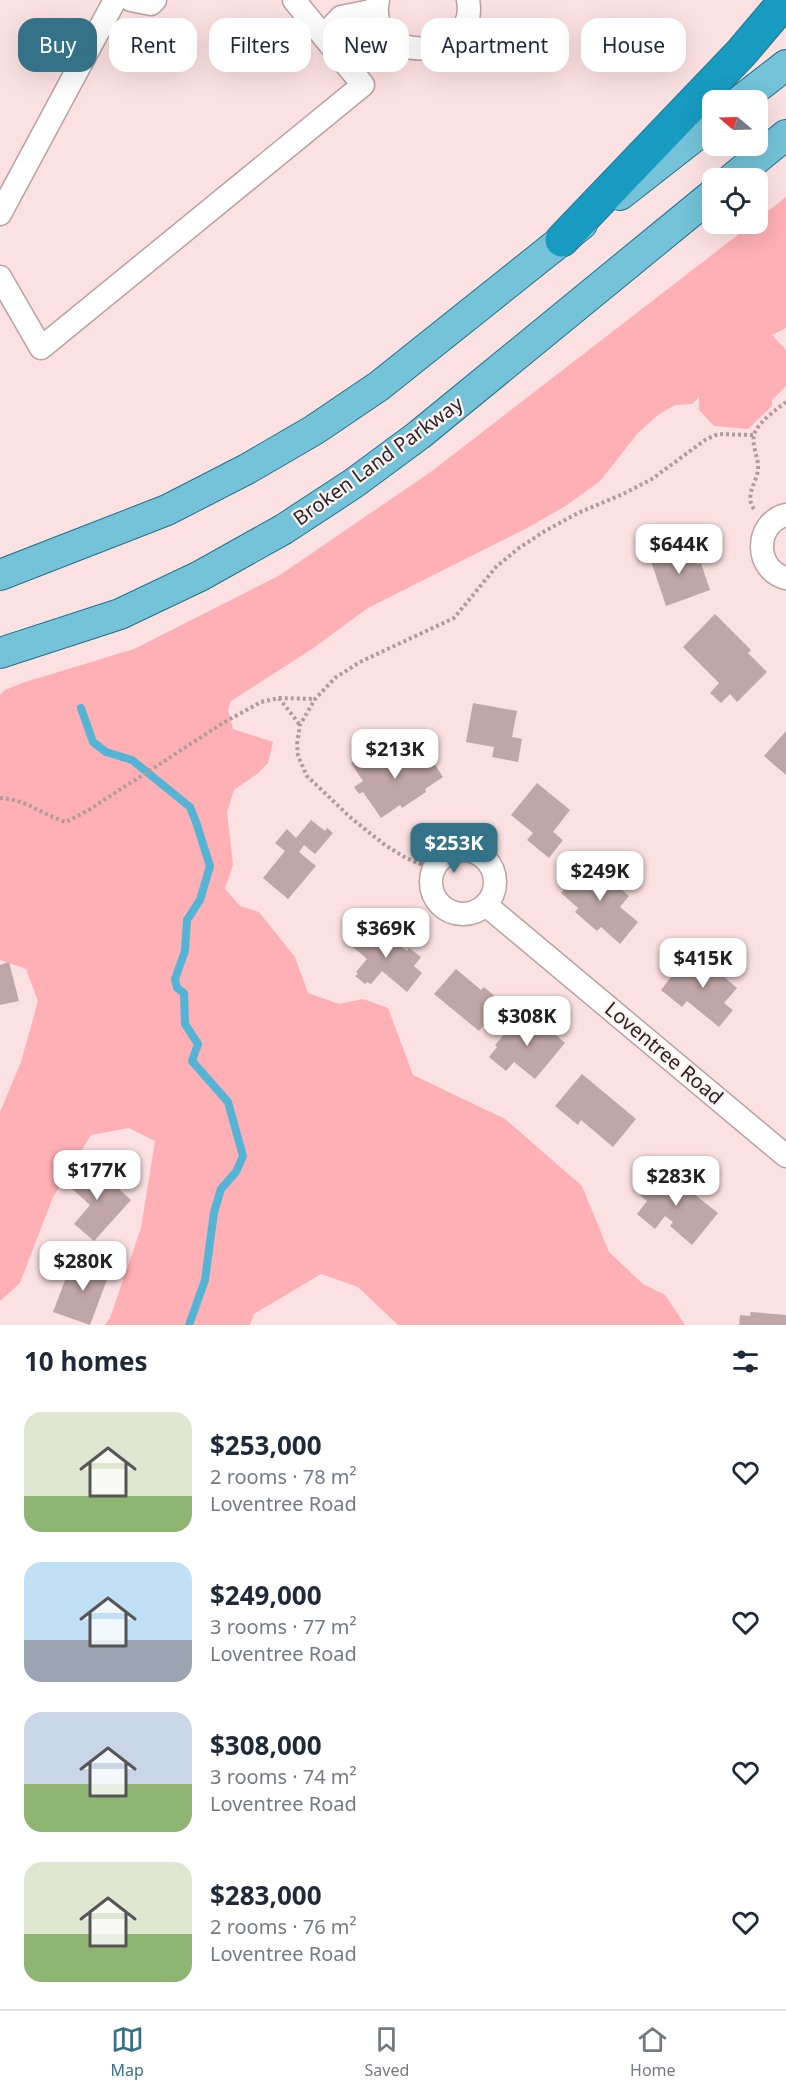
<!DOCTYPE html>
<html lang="en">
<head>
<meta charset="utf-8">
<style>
	body { margin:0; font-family:"Noto Sans",sans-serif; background:#f6f6f7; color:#1f2937; height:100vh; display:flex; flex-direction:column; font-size:22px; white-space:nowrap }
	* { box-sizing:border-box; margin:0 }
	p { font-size:20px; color:#747a83 }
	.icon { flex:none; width:33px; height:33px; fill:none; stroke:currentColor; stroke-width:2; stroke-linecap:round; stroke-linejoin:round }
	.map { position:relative; height:1325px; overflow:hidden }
	.side { display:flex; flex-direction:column; background:#fff; flex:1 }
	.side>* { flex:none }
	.banner { position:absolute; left:18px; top:18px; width:750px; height:54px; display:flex; gap:12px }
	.needle { width:39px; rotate:289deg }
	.tools { position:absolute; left:702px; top:90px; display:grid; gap:12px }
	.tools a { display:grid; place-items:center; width:66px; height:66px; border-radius:12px; background:#fff; box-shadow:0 6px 24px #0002; font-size:30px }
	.price { position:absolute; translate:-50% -51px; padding:0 14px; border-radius:12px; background:#fff; color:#222; font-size:20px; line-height:39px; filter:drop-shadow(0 2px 3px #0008) }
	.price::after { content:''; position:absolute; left:50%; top:36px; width:18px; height:14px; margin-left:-9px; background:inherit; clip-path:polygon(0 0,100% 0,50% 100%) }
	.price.active { background:#347288; color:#fff }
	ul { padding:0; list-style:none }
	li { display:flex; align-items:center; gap:18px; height:150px; padding:0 24px }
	li span { display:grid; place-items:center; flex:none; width:168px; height:120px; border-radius:18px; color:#555 }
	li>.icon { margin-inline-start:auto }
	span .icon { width:72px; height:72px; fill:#fffc; stroke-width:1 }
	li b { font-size:26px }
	h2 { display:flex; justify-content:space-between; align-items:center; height:72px; padding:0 24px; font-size:26px }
	.tag { padding:0 21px; border-radius:18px; background:#fff; box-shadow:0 6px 24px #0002; font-size:21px; line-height:54px }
	.tag.active { background:#347288; color:#fff }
	.dock { display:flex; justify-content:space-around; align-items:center; height:84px; border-top:2px solid #e0e1e3; background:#fff; font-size:16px; color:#747a83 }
	.dock a { display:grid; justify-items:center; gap:3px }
	.dock .active { color:#347288 }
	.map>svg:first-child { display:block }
</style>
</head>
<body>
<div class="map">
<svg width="786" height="1325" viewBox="0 0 786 1325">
	<rect width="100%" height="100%" fill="#fce1e2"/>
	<path fill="#ffb0b5" d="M786 197V328L772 335 786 350V386L772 400V406L748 429 714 426 699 410V397L692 404 675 405 658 415 638 433 600 481 567 505 531 526 368 608 312 649 231 701 228 710 233 729 273 742 268 763 257 774 234 790 227 812 233 865 225 889 240 906 259 912 295 957 308 993 339 1004 363 999 388 1008 413 1075 505 1119 582 1186 609 1252 643 1284 665 1295 685 1325H398L358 1287 321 1274 254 1314 250 1325H105L110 1318 141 1228 155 1141 129 1128 91 1135 53 1197 20 1283 0 1301V1112L21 1062 38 1001 26 969 0 960V695L5 690 22 683 134 649 280 575 432 471 752 224H758V219Z"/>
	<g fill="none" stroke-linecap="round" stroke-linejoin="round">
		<path stroke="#53b4d5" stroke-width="8" d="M81 708 93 742 106 752 132 760 190 807 196 822 210 866 200 900 187 920 185 951 175 979 177 988 184 993 185 1024 198 1044 192 1061 228 1102 243 1156 236 1172 221 1189 214 1212 205 1280 189 1325"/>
	</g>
	<path fill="#c0a6a7" d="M690 544 697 564 701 563 710 590 666 606 650 558Z
		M715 614 751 650 748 653 767 672 737 702 730 694 721 703 710 693 719 683 683 647Z
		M473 703 517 711 512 737 522 739 518 762 492 757 494 747 466 742Z
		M786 731V775L764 756Z
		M399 736 407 746 401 752 392 742Z
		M369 750 379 766 399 753 407 765 426 751 443 777 425 789 426 792 402 808 400 805 381 818 363 792 359 794 354 787 363 781 351 763Z
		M537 783 570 810 553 832 563 840 549 858 527 840 533 833 511 815Z
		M311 820 325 831 327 828 333 833 315 854 304 845 299 852 316 866 288 899 263 878 285 851 275 843 287 829 296 838Z
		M589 861 629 896 620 907 638 922 620 944 601 927 597 931 575 912 578 908 561 893Z
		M372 923 407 951 409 948 421 957 414 966 422 973 407 992 382 971 371 984 367 982 365 984 355 976 358 974 356 972 367 959 353 947Z
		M713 951 726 962 718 972 737 988 724 1003 733 1010 719 1027 687 1001 682 1007 661 990 681 964 690 972 701 959 704 962Z
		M9 962 19 1001 0 1005V965Z
		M456 969 481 990 484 987 503 1003 479 1031 434 994Z
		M522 1013 540 1028 543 1024 565 1043 535 1079 514 1062 506 1071 489 1057 497 1047 495 1045Z
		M582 1074 636 1119 613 1147 581 1120 578 1125 555 1106Z
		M89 1162 131 1200 94 1241 74 1224 90 1205 68 1185Z
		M662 1169 718 1213 692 1245 670 1226 673 1222 665 1216 655 1229 637 1214 647 1201 640 1195Z
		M82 1258 111 1269 90 1325 53 1312 67 1275 75 1278Z
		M751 1312 786 1315V1325H739L740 1315 750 1316Z"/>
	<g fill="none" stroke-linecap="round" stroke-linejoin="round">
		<g stroke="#baa1a2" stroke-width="25">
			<path id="minor" d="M131 0 151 4 155 0
				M378 0C364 67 480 62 468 0
				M323 36 341 17 376 10
				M0 214 115 0
				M0 277 41 348 363 85 294 0
				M786 515C754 523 754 570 786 578
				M431 882a32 32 0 1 1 64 0a32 32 0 1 1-64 0Z
				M486 905 786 1156"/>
		</g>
		<g stroke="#1f728a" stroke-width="32">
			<path id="major" d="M741 100 786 65
				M733 178 786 135
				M620 195 712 123
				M0 575 167 510 247 469 314 430 379 386 582 224
				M0 653 120 614 200 576 284 529 354 483 419 435 712 195"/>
		</g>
		<g stroke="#1f728a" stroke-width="35">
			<path id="highway" d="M562 240 741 53 786 0"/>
		</g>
		<path stroke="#b19c9d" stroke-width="4" stroke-dasharray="3 3" stroke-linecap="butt" d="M754 509C744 495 757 483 758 469 759 457 750 443 755 432 761 420 776 410 786 402
			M279 698 300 725
			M0 798C25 799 43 815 66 822L87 811 223 723 261 702 279 698 315 699
			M433 869 406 858 385 845 351 818 307 776 298 756 297 744 300 725 315 699 335 678 360 662 454 618 496 567 519 548 545 531 578 513 623 494 652 479 705 440 718 434 754 435"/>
		<use href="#minor" stroke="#fff" stroke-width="22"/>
		<use href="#major" stroke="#74c3d9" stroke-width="30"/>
		<use href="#highway" stroke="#179bc0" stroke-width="33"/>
	</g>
	<g text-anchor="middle" stroke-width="4.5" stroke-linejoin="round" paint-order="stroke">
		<g font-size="20" fill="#2f2526" stroke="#fef3f3">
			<text transform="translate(378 461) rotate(-36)" y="7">Broken Land Parkway</text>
			<text transform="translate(664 1053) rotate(40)" y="7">Loventree Road</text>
		</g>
	</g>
</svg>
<div class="tools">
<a><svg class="needle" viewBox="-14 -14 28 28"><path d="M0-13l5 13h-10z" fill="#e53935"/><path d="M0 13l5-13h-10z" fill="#747a83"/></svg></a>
<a><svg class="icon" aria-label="locate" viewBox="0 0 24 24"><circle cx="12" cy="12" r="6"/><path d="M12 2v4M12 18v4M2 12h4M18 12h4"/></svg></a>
</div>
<b class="price" style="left:679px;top:575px">$644K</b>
<b class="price" style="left:395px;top:780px">$213K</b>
<b class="price active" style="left:454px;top:874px">$253K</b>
<b class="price" style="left:600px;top:902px">$249K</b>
<b class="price" style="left:386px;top:959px">$369K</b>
<b class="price" style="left:703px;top:989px">$415K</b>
<b class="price" style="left:527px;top:1047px">$308K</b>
<b class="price" style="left:97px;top:1201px">$177K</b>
<b class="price" style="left:676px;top:1207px">$283K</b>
<b class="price" style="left:83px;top:1292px">$280K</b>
<div class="banner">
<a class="tag active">Buy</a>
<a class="tag">Rent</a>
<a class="tag">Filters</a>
<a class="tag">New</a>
<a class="tag">Apartment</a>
<a class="tag">House</a>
</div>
</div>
<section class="side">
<h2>10 homes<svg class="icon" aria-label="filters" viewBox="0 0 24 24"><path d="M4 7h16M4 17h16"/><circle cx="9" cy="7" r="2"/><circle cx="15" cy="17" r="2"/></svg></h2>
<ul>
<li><span style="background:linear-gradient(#dfe7d0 70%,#8fb573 0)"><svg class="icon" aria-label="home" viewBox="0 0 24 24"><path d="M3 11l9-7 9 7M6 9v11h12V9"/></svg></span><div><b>$253,000</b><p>2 rooms · 78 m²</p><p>Loventree Road</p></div><svg class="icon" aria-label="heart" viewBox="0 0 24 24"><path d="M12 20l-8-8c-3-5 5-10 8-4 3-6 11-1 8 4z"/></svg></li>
<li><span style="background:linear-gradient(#bfe0f5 65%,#9aa5b1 0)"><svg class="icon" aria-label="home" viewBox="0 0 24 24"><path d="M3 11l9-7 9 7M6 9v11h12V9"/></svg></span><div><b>$249,000</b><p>3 rooms · 77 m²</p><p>Loventree Road</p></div><svg class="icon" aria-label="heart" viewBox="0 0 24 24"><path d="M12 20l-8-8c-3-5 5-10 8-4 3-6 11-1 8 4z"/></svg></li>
<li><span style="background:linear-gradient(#c9d6e8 60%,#8fb573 0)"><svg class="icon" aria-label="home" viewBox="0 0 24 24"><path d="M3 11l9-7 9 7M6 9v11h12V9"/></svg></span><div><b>$308,000</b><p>3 rooms · 74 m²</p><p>Loventree Road</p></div><svg class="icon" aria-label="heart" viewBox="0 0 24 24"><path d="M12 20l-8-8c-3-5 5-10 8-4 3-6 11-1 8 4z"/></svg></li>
<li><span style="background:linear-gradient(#dfe7d0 60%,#8fb573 0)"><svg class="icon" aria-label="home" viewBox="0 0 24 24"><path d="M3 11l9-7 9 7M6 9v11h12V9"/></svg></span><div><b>$283,000</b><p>2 rooms · 76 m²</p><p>Loventree Road</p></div><svg class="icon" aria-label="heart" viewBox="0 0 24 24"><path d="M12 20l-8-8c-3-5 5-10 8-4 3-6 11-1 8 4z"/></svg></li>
</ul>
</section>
<nav class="dock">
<a class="active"><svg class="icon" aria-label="map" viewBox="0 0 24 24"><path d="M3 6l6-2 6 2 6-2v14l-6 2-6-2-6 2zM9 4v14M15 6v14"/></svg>Map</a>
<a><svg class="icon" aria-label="saved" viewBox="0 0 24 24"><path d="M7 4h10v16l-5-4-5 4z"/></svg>Saved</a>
<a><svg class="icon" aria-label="home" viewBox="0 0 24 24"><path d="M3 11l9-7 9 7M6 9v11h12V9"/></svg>Home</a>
</nav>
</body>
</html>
